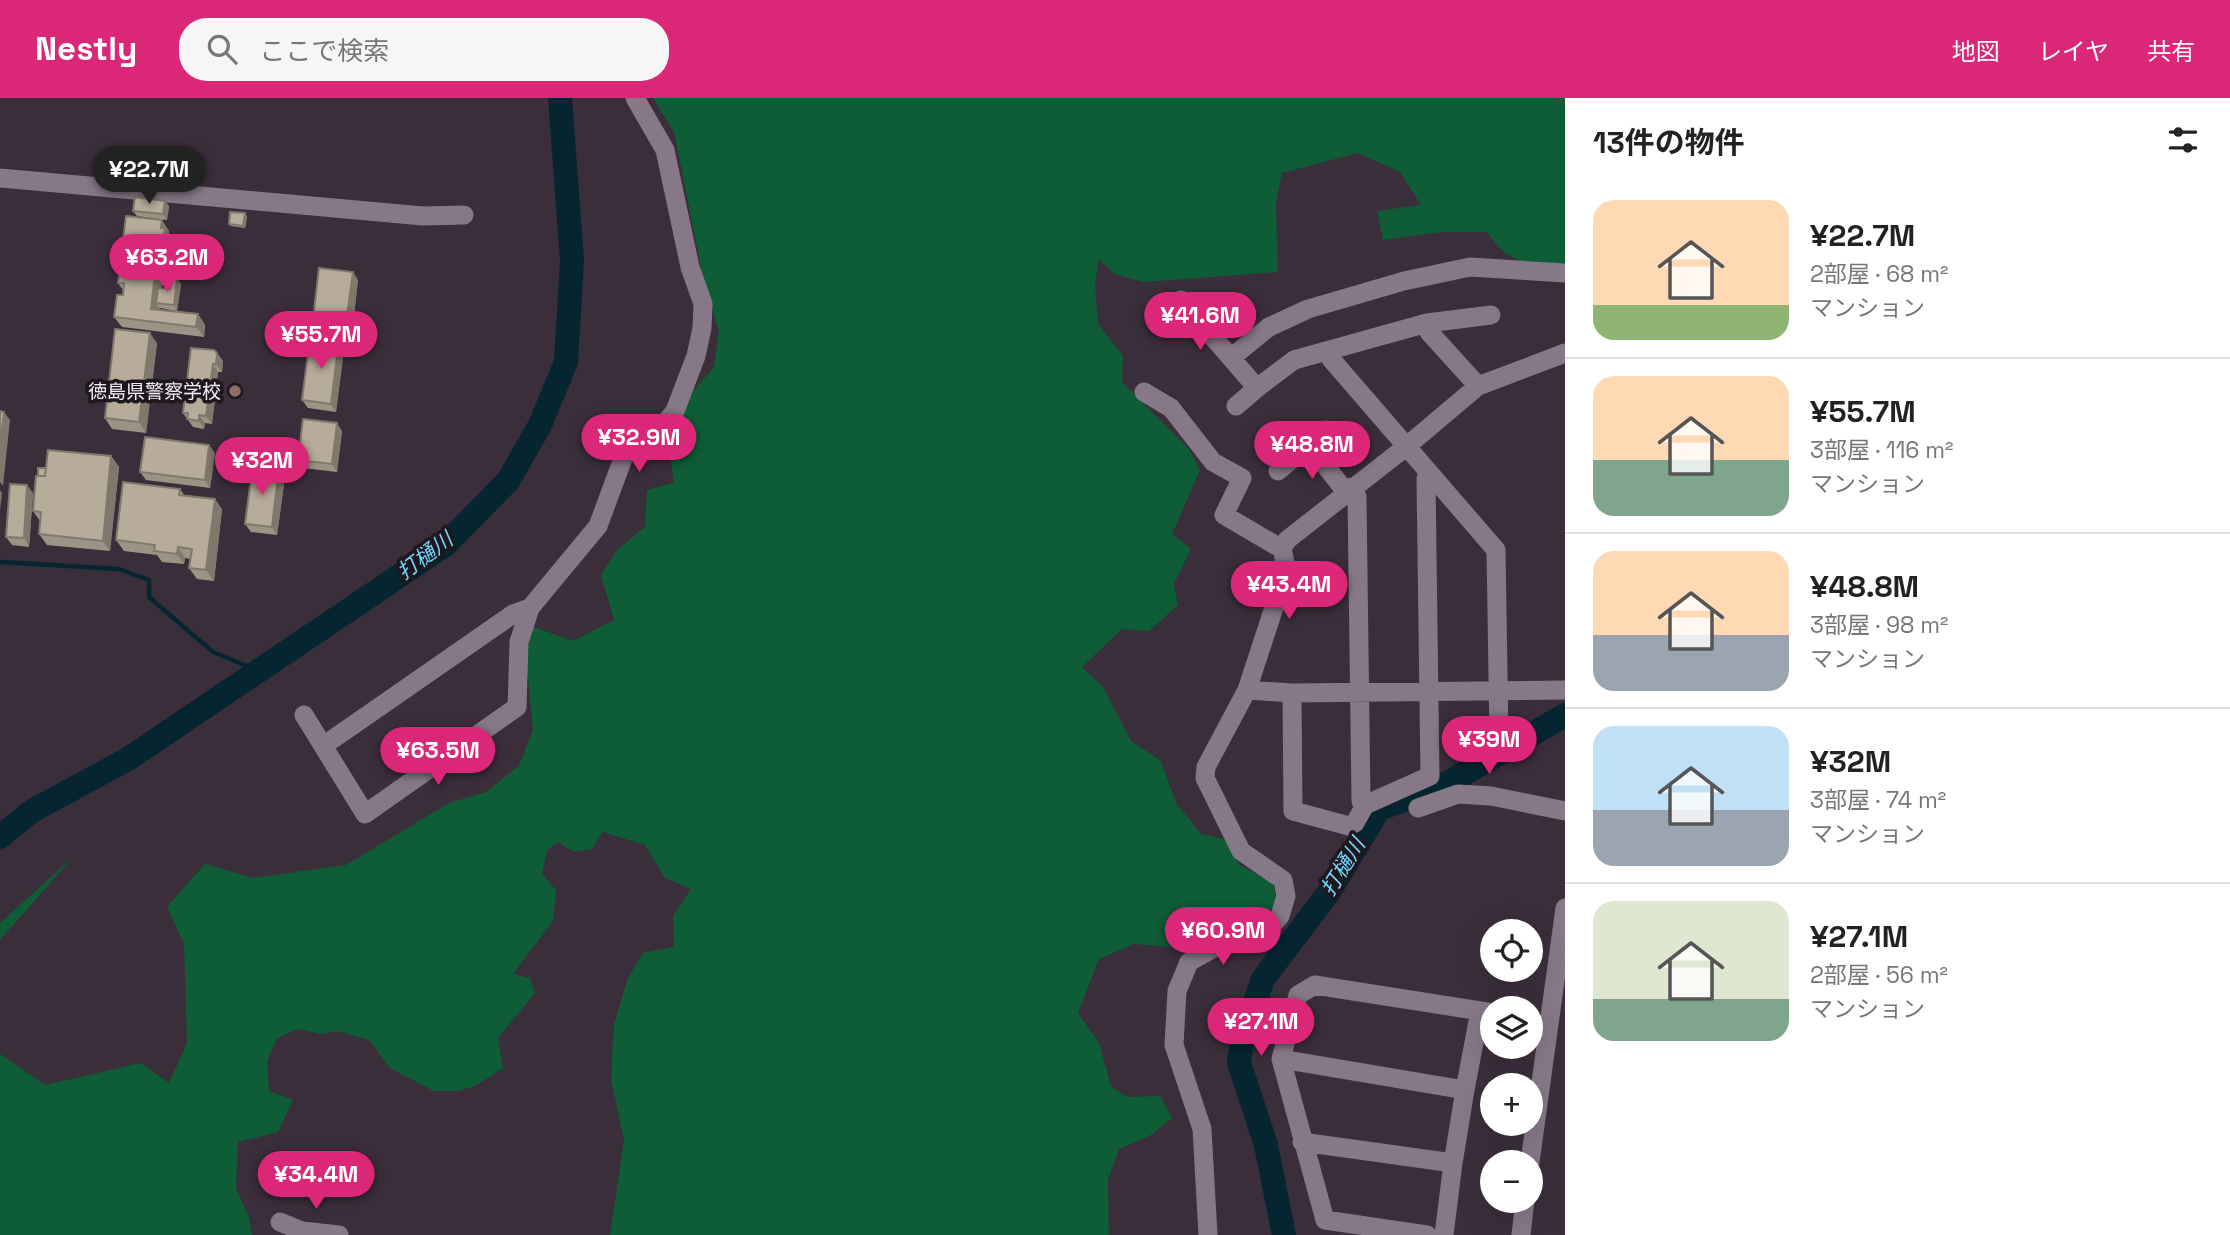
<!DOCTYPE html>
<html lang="ja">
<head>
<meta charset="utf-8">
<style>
	body { margin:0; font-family:"Space Grotesk","Noto Sans JP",sans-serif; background:#f6f6f6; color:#222; height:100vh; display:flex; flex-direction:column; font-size:26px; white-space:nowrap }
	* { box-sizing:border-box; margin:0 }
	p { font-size:23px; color:#767676 }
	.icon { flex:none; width:38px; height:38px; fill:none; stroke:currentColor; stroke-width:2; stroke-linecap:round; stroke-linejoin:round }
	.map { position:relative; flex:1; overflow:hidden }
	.side { display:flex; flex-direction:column; background:#fff; width:665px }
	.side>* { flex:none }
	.fabs { position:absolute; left:1480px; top:821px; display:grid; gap:14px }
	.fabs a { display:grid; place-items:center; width:63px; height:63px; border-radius:50%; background:#fff; box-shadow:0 7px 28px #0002; font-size:35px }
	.price { position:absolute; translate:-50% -60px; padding:0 16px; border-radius:24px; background:#db2777; color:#fff; font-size:23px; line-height:46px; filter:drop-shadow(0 2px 4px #0008) }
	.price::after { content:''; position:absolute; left:50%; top:42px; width:21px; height:16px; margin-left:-10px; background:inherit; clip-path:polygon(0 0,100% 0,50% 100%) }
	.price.current { background:#222; color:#fff }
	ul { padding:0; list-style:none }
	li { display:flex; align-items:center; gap:21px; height:175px; padding:0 28px }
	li+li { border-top:2px solid #e0e0e0 }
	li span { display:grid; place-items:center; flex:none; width:196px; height:140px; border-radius:21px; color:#555 }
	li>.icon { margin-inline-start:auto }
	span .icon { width:84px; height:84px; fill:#fffc; stroke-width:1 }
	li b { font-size:30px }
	h2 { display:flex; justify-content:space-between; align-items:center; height:84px; padding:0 28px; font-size:30px }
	header { display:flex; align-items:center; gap:42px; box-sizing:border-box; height:98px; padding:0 35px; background:#db2777; color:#fff }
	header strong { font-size:33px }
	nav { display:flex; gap:38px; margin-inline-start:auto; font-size:24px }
	.search { width:490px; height:63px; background:#f6f6f6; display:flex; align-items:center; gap:18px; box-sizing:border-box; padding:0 24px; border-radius:28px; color:#767676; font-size:26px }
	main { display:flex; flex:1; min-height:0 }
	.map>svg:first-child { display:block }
</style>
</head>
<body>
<header>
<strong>Nestly</strong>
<div class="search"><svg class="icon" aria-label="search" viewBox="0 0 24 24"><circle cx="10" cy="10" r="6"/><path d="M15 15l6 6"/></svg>ここで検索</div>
<nav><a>地図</a><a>レイヤ</a><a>共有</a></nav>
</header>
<main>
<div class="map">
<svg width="1565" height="1137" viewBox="0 0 1565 1137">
	<rect width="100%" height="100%" fill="#3a2e3b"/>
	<path fill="#0e5d37" d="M653 0H1565V165C1527 166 1510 168 1487 134H1443L1383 142 1377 113 1421 107 1400 74 1358 55 1282 75 1276 104 1278 174 1143 184 1114 176 1099 161 1095 186 1098 226 1123 258 1122 284 1189 351 1200 372 1172 436 1191 451 1174 486 1178 507 1149 533 1122 531 1082 569 1103 589 1131 643 1161 663 1176 705 1201 736 1224 741 1240 767 1273 784 1277 805 1257 826 1224 830 1198 842 1171 849 1134 846 1099 861 1078 915 1099 945 1111 988 1127 999 1160 998 1172 1020 1151 1037 1119 1051 1108 1082 1109 1137H610L624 1042 611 982 614 926 628 880 643 855 674 849 673 818 691 791 665 780 645 747 603 734 592 751 574 754 558 744 547 752 542 776 556 792 553 823 513 876 530 880 535 895 498 940 503 970 475 988 458 993H434L390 970 369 942 337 933 321 936 297 931 277 940 267 963 269 993 293 1002 278 1034 238 1044 236 1090 249 1120 252 1137H0V956L45 987 141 965 169 985 187 945 184 846 167 809 205 766 253 780 346 767 449 705 486 694 519 668 533 632 526 560 531 528 573 543 614 522 601 477 617 452 645 429 647 392 674 385 668 344 690 297 714 269 719 234 702 174 674 34Z
		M73 759 0 842V825Z"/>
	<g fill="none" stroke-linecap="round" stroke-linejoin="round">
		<path stroke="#052631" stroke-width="4.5" d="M0 464 119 471 149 482V499L213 554 257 572"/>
		<path stroke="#052631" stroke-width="24" d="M0 739 32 713 128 661 445 447 508 383 540 327 566 264 572 162 560 0
			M1284 1137 1266 1047 1239 965 1243 938 1263 881 1329 794 1379 711 1441 689 1565 617"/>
		<path stroke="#867887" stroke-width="19" d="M0 80 423 118 464 117
			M1181 202 1257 290 1236 308
			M1328 254 1331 261 1496 452 1499 638
			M1232 259 1269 229 1308 211 1404 183 1470 169 1565 175
			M1478 288 1429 234 1427 225 1491 217
			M1257 290 1294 262 1427 225
			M1144 294 1171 310 1213 364 1242 380 1224 417 1282 451 1287 442 1407 348 1478 288 1565 255
			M1310 348 1346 394
			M1278 373 1327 332
			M1352 389 1357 399 1361 703 1365 707
			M1247 592 1284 479 1286 469 1282 451
			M1292 595 1293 713 1349 728 1355 725 1365 707 1430 678 1426 381 1429 375
			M304 617 365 716 517 609 519 544 530 510
			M323 648 513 516 530 510 598 428 631 339 639 331 666 324 675 313 696 258 702 230 703 206 690 169 665 52 635 0
			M1418 710 1458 696 1491 698 1565 713
			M1281 961 1465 992 1453 1065
			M1465 992 1480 913
			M1302 1044 1453 1065 1444 1137
			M1530 1064 1565 810
			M280 1124 302 1133 339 1137
			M1208 1137 1202 1031 1174 947 1177 893 1189 864 1212 851 1268 831 1280 818 1286 798 1283 782 1241 753 1205 680 1206 669 1247 592 1292 595 1565 592
			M1427 1137 1325 1122 1281 961 1298 897 1315 887 1493 915
			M1521 1137 1525 1102"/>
	</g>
	<path fill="#9d9384" d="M165 103 169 108 167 122 137 118 133 113Z
		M247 118 245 130 231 128 229 126Z
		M169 133V135L172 141 167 187H162V190L170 191 181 186 177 213 160 210 159 212 198 216 205 227 204 239 122 229 114 219 123 197V192L118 185Z
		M358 182 352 234 318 230 313 222Z
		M157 245 146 335 112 331 105 320Z
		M344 251 336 314 308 310 302 302Z
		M217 255 223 263 222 274H218L212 326 205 325 204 331 193 329 183 315Z
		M342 333 337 374 303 370 298 362Z
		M215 355 210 390 146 382 140 374Z
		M111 358 119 369 110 453 47 447 39 436 40 423 33 413 38 378 46 370Z
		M270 369 276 377 284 386 277 437 251 434 245 426Z
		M180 391 184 397 222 411 214 483 197 481 189 470 190 461 185 460 184 466 162 464 157 457 124 453 116 442Z
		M33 395 29 449 12 447 6 439Z"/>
	<path fill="#80786c" d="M165 103 169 108 167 122 163 116Z
		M245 115 247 118 245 130 243 128Z
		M162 122 169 133V135L172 141 167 187 159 177Z
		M353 174 358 182 352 234 346 226Z
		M155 176 162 187 160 206 156 205 160 211 158 221 151 211Z
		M177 181 181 186 177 213 174 207Z
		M198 216 205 227 204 239 196 229Z
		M150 235 157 245 146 335 139 324Z
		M339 243 344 251 336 314 331 306Z
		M217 255 223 263 222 274 216 266Z
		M213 266 218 274 212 326 206 318Z
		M4 314 10 322 3 388 0 384V351Z
		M199 317 205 325 204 331 199 323Z
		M337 325 342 333 337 374 332 366Z
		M209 347 215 355 210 390 205 382Z
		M111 358 119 369 110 453 103 443Z
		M270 369 276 377 275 385 269 377Z
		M278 378 284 386 277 437 272 429Z
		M27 387 33 395 29 449 24 440Z
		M0 392 2 395 0 412Z
		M215 401 222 411 214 483 206 472Z
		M178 449 185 460 184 466 177 456Z"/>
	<path fill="#b7ab9a" stroke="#80786c" stroke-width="2" d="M135 99 165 103 163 116 133 113Z
		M230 114 245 115 243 128 229 126Z
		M126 118 162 122 161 130H165L159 177 155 176 151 211 198 216 196 229 114 219 117 197H123L124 185H118Z
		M319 170 353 174 346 226 313 222Z
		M171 180 177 181 174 207 156 205 158 190 170 191Z
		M115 231 150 235 139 324 105 320Z
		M310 240 339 243 331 306 302 302Z
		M191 250 214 252 217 255 216 266H213L206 318 199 317V323L187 321 188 315H183Z
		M0 313 4 314 0 351Z
		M303 321 337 325 332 366 298 362Z
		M145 339 209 347 205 382 140 374Z
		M48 352 111 358 103 443 39 436 41 414 33 413 36 378H45Z
		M253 366 270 369 269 377 278 378 272 429 245 426Z
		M38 370H46L45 378H38Z
		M123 384 180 391 179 397 215 401 206 472 189 470 192 451 178 449 177 456 154 453 155 447 116 442Z
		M10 386 27 387 24 440 6 439Z"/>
	<circle fill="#8d6e63" stroke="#1e181e" stroke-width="2.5" cx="235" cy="293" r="7"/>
	<g text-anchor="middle" stroke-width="7" stroke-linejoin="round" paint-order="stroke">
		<g font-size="19" fill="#f7eff7" stroke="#1e181e" text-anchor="end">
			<text x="221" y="300">徳島県警察学校</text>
		</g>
		<g font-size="21" font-style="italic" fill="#71d6fe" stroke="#1e181e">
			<text transform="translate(425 458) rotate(-37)" y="7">打樋川</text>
			<text transform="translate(1343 769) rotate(-58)" y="7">打樋川</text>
		</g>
	</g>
</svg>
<div class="fabs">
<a><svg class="icon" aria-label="locate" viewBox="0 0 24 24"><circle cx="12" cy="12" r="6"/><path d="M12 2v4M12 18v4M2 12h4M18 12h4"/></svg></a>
<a><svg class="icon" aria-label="layers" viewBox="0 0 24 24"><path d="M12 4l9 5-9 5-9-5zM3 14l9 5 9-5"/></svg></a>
<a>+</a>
<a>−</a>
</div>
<b class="price current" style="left:149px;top:108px">¥22.7M</b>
<b class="price" style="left:167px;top:196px">¥63.2M</b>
<b class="price" style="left:1200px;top:254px">¥41.6M</b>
<b class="price" style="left:321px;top:273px">¥55.7M</b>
<b class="price" style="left:639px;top:376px">¥32.9M</b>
<b class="price" style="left:1312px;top:383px">¥48.8M</b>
<b class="price" style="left:262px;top:399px">¥32M</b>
<b class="price" style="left:1289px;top:523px">¥43.4M</b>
<b class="price" style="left:1489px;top:678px">¥39M</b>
<b class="price" style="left:438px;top:689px">¥63.5M</b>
<b class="price" style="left:1223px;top:869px">¥60.9M</b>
<b class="price" style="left:1261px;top:960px">¥27.1M</b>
<b class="price" style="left:316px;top:1113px">¥34.4M</b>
</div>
<section class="side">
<h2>13件の物件<svg class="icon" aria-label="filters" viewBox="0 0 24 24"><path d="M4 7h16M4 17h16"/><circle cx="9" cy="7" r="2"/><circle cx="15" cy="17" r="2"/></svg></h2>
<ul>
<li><span style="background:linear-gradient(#ffd9b3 75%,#8fb573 0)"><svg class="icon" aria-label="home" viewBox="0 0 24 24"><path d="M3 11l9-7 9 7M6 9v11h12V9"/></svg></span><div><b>¥22.7M</b><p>2部屋 · 68 m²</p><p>マンション</p></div></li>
<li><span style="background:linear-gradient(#ffd9b3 60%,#7fa58c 0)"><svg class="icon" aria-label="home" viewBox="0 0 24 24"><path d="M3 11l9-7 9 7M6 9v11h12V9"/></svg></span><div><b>¥55.7M</b><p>3部屋 · 116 m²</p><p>マンション</p></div></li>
<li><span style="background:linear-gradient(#ffd9b3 60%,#9aa5b1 0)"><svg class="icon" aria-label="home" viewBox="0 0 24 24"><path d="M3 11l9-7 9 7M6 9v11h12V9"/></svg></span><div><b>¥48.8M</b><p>3部屋 · 98 m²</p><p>マンション</p></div></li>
<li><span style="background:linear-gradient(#bfe0f5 60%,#9aa5b1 0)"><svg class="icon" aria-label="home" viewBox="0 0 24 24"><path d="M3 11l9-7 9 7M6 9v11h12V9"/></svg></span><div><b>¥32M</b><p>3部屋 · 74 m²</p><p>マンション</p></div></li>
<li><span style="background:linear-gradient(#dfe7d0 70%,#7fa58c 0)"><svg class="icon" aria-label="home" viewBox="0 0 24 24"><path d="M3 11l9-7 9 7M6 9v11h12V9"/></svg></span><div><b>¥27.1M</b><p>2部屋 · 56 m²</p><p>マンション</p></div></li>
</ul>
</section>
</main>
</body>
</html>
